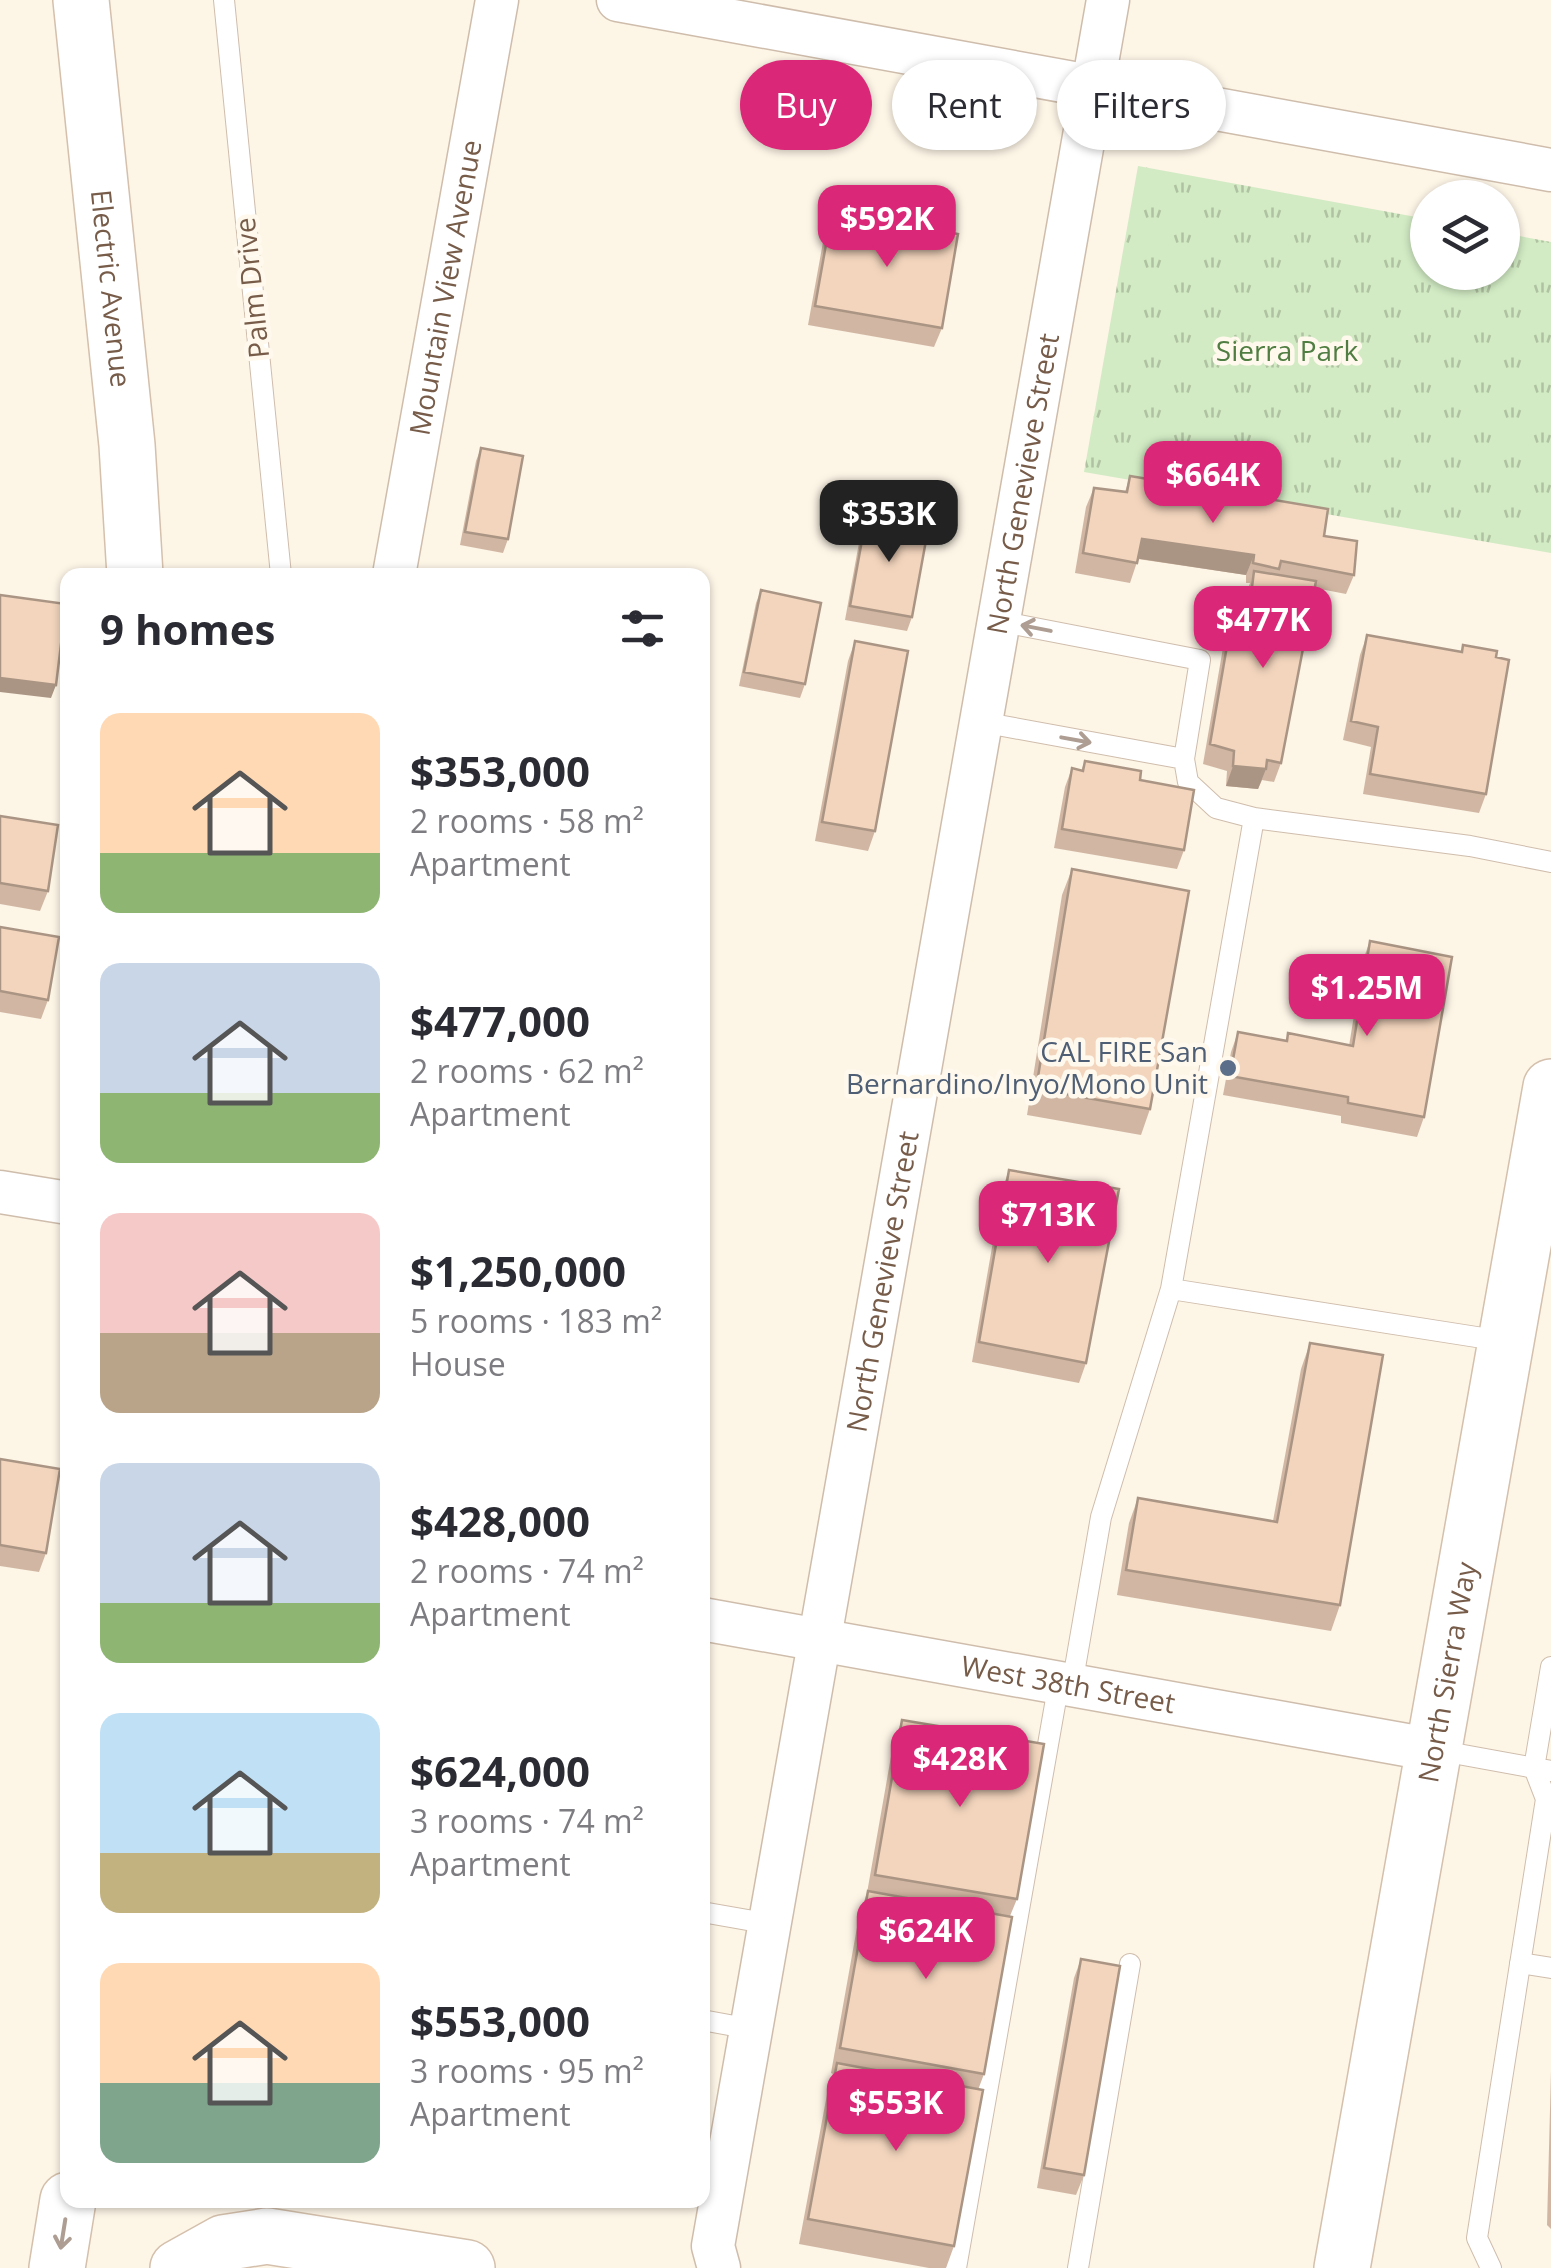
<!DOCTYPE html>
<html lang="en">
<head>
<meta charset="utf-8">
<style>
	body { margin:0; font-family:"Open Sans",sans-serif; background:#f2f2f3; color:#2b2b33; height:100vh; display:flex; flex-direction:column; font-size:38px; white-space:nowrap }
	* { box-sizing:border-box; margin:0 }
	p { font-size:32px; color:#7c7c81 }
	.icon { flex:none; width:55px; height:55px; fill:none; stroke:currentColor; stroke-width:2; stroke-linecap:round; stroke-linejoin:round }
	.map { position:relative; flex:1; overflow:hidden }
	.details { position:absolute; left:60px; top:568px; width:650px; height:1640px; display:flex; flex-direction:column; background:#fff; border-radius:20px; box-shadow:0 2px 8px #0004 }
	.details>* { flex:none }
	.banner { position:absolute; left:740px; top:60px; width:660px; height:90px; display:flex; gap:20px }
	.tools { position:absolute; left:1410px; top:180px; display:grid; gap:20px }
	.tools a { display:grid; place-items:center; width:110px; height:110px; border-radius:50%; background:#fff; box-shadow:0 2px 8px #0004; font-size:50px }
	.price { position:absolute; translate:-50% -85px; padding:0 22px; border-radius:20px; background:#db2777; color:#fff; font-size:32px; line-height:65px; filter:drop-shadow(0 2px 5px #0008) }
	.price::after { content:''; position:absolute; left:50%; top:60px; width:30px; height:22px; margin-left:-15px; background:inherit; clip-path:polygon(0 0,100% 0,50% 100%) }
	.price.current { background:#222; color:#fff }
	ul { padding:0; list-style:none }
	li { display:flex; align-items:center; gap:30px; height:250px; padding:0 40px }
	li span { display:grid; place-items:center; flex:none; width:280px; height:200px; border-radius:20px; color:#555 }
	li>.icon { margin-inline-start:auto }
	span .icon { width:120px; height:120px; fill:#fffc; stroke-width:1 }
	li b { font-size:42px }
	h2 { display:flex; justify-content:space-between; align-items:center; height:120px; padding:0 40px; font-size:42px }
	.tag { padding:0 35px; border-radius:45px; background:#fff; box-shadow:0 2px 8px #0004; font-size:35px; line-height:90px }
	.tag.current { background:#db2777; color:#fff }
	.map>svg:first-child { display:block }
</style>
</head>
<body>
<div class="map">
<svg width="1551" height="2268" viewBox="0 0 1551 2268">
	<defs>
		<pattern id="park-tufts" width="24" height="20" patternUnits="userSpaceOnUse" patternTransform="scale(2.5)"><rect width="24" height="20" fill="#d2ebc4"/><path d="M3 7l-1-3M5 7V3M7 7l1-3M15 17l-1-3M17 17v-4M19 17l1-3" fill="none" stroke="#afc2a1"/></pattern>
	</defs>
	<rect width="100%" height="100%" fill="#fdf5e6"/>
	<path fill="url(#park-tufts)" d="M1138 166 1427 219 1428 272H1502L1503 233 1551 242V553L1084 472Z"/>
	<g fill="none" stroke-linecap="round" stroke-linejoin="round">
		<g stroke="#cfbdac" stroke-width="22">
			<path id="lane" d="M224 0 281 575
				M998 621 1200 660 1184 759 1188 782 1216 808 1254 818
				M981 722 1184 759
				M1502 1341 1171 1289 1254 818 1470 846 1551 862
				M1072 1685 1101 1517 1171 1289
				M1436 1750 1551 1771
				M702 1912 770 1924
				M1520 1963 1551 1968
				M702 2020 751 2029
				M956 2268 1059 1682
				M1078 2268 1130 1964
				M1491 2268 1477 2238 1546 1799 1534 1768 1551 1667"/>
		</g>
		<g stroke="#cfbdac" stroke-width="45">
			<g id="street">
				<path d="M618 0 1551 170"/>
				<path id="s1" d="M394 575 497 0"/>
				<path d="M0 1192 68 1203"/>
				<path id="s2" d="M702 1619 1434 1750"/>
				<path id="s3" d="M719 2268 713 2246 1108 0"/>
			</g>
		</g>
		<g stroke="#d4c0ac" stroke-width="58">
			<g id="secondary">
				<path id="s4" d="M81 0 127 445 135 575"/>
				<path d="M57 2268 68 2200"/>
				<path d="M178 2268 223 2243 267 2236 467 2268"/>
				<path id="s5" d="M1342 2268 1551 1087"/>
			</g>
		</g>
		<use href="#lane" stroke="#fff" stroke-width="20"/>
		<use href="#street" stroke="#fff" stroke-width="42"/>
		<use href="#secondary" stroke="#fff" stroke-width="55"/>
	</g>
	<path fill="#d1b7a3" d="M832 211 942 328 934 347 808 325 825 231Z
		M481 448 508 539 503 553 460 545 476 461Z
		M1130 476 1324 536 1354 575 1346 594 1315 588 1281 763 1274 782 1262 780 1258 789 1226 786 1227 771 1203 764 1225 636 1232 617 1243 618 1247 591 1250 583H1246V575L1138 559 1130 583 1075 573 1086 507 1094 488 1125 492Z
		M867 513 912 617 907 631 845 620 862 526Z
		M761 590 805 684 800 698 739 686 756 603Z
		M1367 635 1461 652 1463 645 1486 794 1479 813 1363 794 1371 747 1343 740 1360 655Z
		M855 641 875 831 868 851 815 841 848 661Z
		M1085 761 1140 780 1184 850 1177 869 1054 848 1065 787 1072 768 1081 771Z
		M0 816 48 891 40 911 0 904Z
		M1072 869 1150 1109 1141 1135 1027 1115 1062 895Z
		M0 927 48 1000 41 1019 0 1012Z
		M1370 941 1424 1117 1417 1137 1341 1123V1116L1223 1095 1231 1052 1238 1032 1286 1040 1288 1033 1349 1046 1363 960Z
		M1009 1170 1086 1363 1079 1383 972 1362 1002 1190Z
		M1310 1343 1340 1605 1331 1631 1117 1595 1129 1523 1138 1498 1273 1521 1301 1369Z
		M0 1459 46 1553 39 1572 0 1566Z
		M902 1720 1017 1899 1010 1916 984 2074 978 2090 954 2246 946 2268H929L799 2244 828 2089 833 2074 831 2073 859 1916 867 1893 893 1745Z
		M1081 1959 1084 2175 1076 2195 1037 2188 1074 1978Z
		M1551 2071V2229L1547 2225Z"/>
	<path fill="#aa9584" d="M1142 539 1254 555 1246 575 1134 558Z
		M0 678 56 685 51 698 0 692Z
		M1233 766 1266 769 1258 789 1226 786Z"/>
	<path fill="#f3d5bd" stroke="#aa9584" stroke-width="2.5" d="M832 211 958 234 942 328 815 306Z
		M481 448 523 456 508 539 465 532Z
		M1130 476 1328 509 1324 536 1357 541 1354 575 1281 561 1279 569 1253 563 1254 555 1142 539 1137 563 1083 553 1094 488 1127 492Z
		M867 513 929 524 912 617 850 606Z
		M1254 571 1316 581 1281 763 1267 760 1266 769 1233 766 1234 751 1210 744 1232 617 1248 619Z
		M761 590 821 603 805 684 744 672Z
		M0 595 66 604 56 685 0 678Z
		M1367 635 1462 652 1463 645 1497 651 1496 657 1509 660 1486 794 1370 774 1378 727 1351 721Z
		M855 641 908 651 875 831 822 822Z
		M1085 761 1141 771 1140 780 1194 790 1184 850 1062 829 1072 768 1083 771Z
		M0 816 58 825 48 891 0 883Z
		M1072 869 1189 891 1150 1109 1036 1089Z
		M0 927 59 937 48 1000 0 991Z
		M1370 941 1452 957 1424 1117 1348 1103V1097L1230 1076 1238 1032 1287 1041 1288 1033 1353 1046Z
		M1009 1170 1119 1189 1086 1363 979 1342Z
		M1310 1343 1383 1355 1340 1605 1126 1570 1138 1498 1277 1522Z
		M0 1459 60 1469 46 1553 0 1545Z
		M902 1720 1044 1744 1017 1899 875 1875Z
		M868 1891 1012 1917 984 2074 840 2048Z
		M1081 1959 1120 1966 1084 2175 1044 2168Z
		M837 2063 983 2090 954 2246 808 2219Z"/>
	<defs><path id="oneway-shaft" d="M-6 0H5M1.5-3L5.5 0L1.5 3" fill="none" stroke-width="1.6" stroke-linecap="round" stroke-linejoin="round" transform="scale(2.5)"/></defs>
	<g stroke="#ad9d92">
		<use href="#oneway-shaft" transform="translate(1036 628) rotate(-169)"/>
		<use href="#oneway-shaft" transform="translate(1076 740) rotate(10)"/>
		<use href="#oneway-shaft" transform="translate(63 2234) rotate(99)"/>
	</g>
	<circle fill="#5c6f8a" stroke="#fff9ed" stroke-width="4" cx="1228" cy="1068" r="10"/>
	<g text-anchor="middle" stroke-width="9" stroke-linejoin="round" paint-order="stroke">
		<g font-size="28" fill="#775c4a" stroke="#fff9ed">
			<text dy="10" stroke="none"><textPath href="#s4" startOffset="290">Electric Avenue</textPath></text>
			<text transform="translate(252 288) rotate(-96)" y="10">Palm Drive</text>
			<text dy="10" stroke="none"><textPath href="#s1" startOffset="292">Mountain View Avenue</textPath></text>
			<text dy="10" stroke="none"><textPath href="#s3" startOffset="1812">North Genevieve Street</textPath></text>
			<text dy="10" stroke="none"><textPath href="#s3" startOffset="1002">North Genevieve Street</textPath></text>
			<text dy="10" stroke="none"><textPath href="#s5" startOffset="605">North Sierra Way</textPath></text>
			<text dy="10" stroke="none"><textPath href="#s2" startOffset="372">West 38th Street</textPath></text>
		</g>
		<g font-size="28" fill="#507d42" stroke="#fff9ed">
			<text x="1287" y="361">Sierra Park</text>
		</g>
		<g font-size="28" fill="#4e5e75" stroke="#fff9ed" text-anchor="end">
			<text x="1208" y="1062">CAL FIRE San<tspan x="1208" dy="32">Bernardino/Inyo/Mono Unit</tspan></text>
		</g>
	</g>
</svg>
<div class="tools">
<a><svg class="icon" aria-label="layers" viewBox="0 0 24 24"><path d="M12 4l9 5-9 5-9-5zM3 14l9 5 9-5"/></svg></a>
</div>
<b class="price" style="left:887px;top:270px">$592K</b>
<b class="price" style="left:1213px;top:526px">$664K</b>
<b class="price current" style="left:889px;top:565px">$353K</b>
<b class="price" style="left:1263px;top:671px">$477K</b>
<b class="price" style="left:1367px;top:1039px">$1.25M</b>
<b class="price" style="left:1048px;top:1266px">$713K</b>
<b class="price" style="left:960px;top:1810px">$428K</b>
<b class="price" style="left:926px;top:1982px">$624K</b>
<b class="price" style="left:896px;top:2154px">$553K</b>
<div class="banner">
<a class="tag current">Buy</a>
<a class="tag">Rent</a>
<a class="tag">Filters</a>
</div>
<section class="details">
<h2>9 homes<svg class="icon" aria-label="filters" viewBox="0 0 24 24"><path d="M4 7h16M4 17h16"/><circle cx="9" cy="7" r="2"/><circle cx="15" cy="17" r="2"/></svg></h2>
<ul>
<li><span style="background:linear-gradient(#ffd9b3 70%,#8fb573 0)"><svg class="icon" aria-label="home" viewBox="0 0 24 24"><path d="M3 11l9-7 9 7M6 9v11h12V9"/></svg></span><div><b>$353,000</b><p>2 rooms · 58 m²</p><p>Apartment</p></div></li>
<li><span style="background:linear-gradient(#c9d6e8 65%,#8fb573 0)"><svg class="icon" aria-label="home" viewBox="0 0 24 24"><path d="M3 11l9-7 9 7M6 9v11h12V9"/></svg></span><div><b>$477,000</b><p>2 rooms · 62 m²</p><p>Apartment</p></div></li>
<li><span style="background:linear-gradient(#f6c9c9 60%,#b9a48a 0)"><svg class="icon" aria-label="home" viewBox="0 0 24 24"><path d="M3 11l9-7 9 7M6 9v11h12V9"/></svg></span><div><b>$1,250,000</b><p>5 rooms · 183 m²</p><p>House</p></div></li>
<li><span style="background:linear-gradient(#c9d6e8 70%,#8fb573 0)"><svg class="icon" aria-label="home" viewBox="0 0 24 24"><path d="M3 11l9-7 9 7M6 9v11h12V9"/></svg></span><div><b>$428,000</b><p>2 rooms · 74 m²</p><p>Apartment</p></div></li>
<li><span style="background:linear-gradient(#bfe0f5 70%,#c2b280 0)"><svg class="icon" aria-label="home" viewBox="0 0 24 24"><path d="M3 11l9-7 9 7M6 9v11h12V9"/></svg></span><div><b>$624,000</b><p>3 rooms · 74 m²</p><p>Apartment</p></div></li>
<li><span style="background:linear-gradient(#ffd9b3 60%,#7fa58c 0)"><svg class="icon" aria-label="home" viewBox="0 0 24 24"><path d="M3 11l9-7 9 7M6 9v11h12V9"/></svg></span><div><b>$553,000</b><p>3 rooms · 95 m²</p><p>Apartment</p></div></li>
</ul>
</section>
</div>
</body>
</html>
